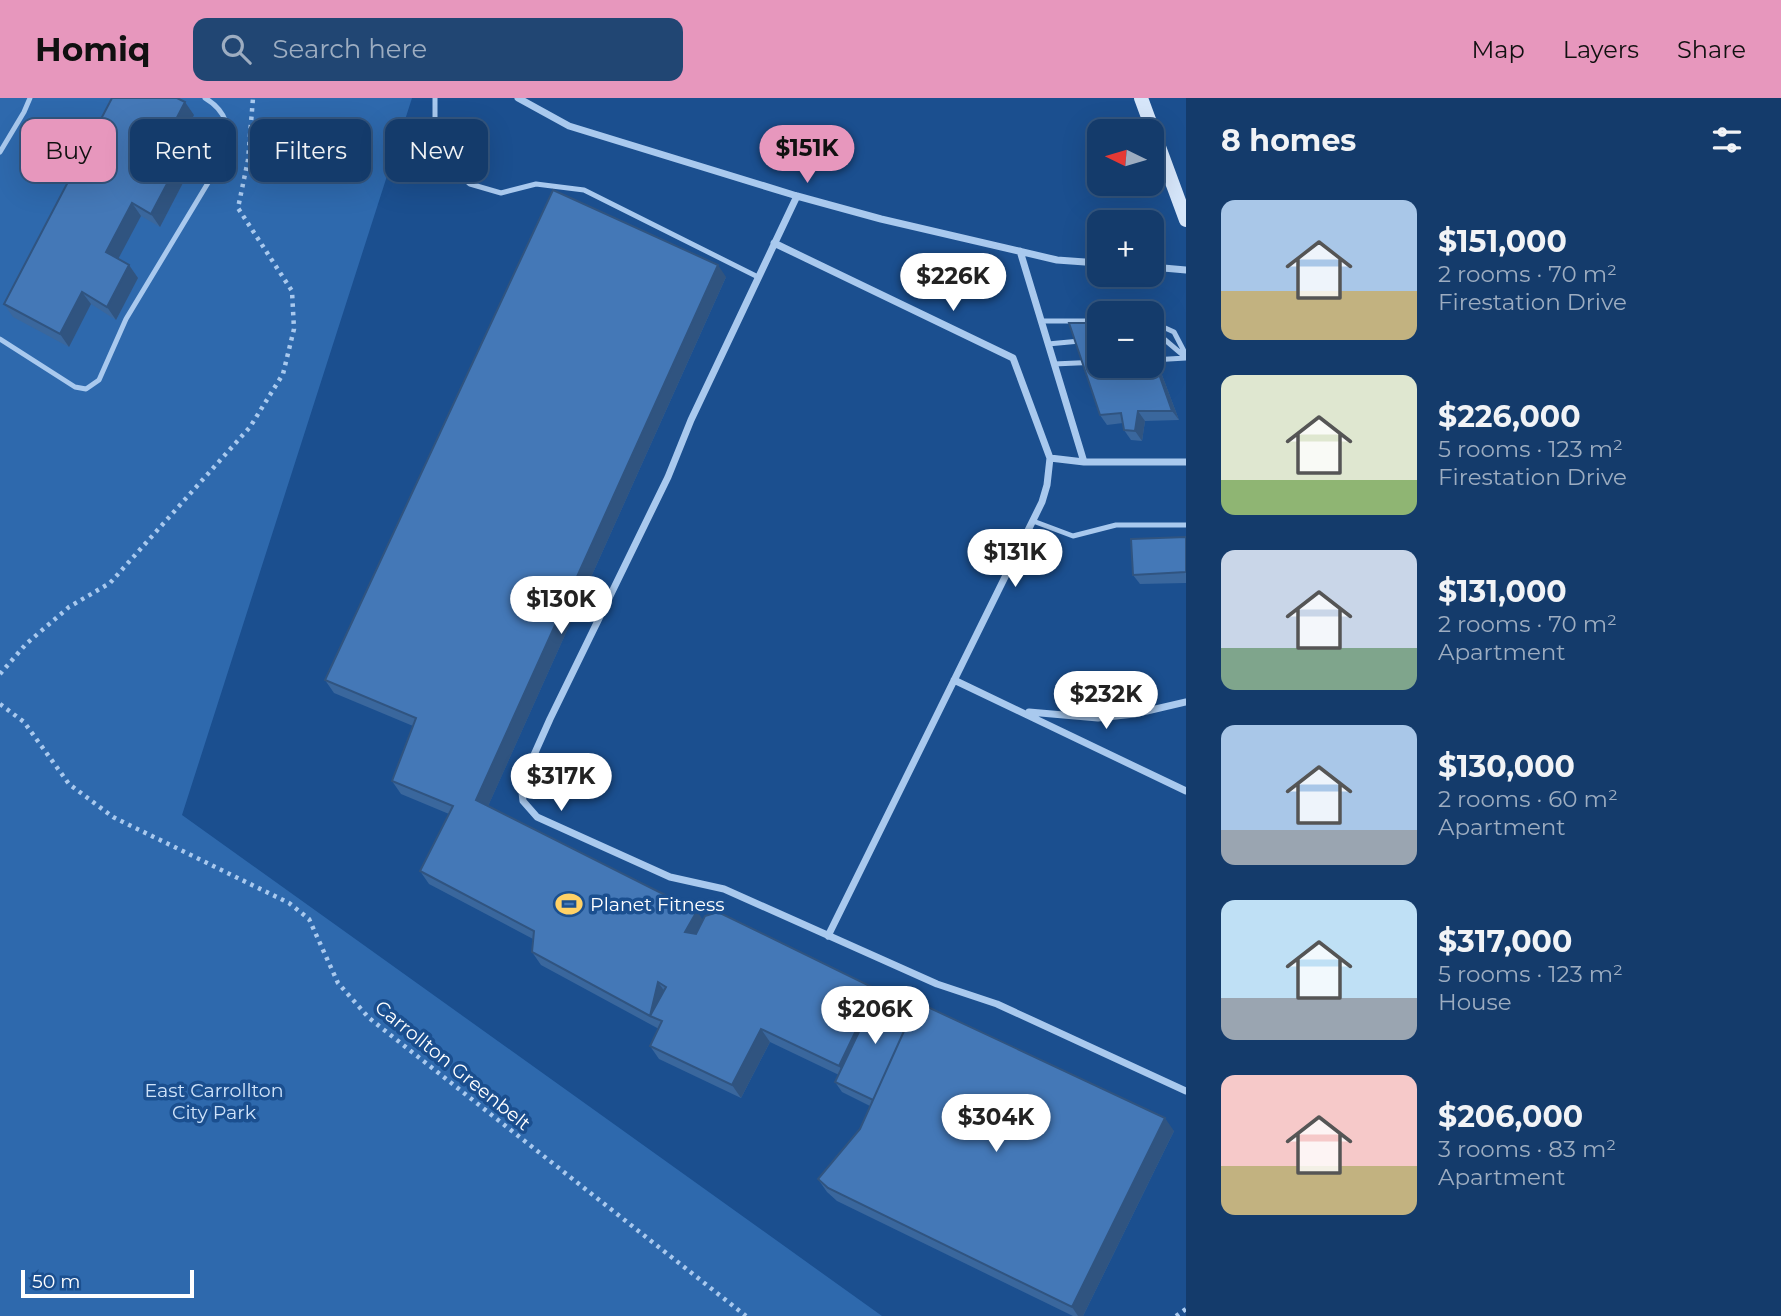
<!DOCTYPE html>
<html lang="en">
<head>
<meta charset="utf-8">
<style>
	body { margin:0; font-family:Montserrat,sans-serif; background:#214673; color:#f1f3f6; height:100vh; display:flex; flex-direction:column; font-size:26px; white-space:nowrap }
	* { box-sizing:border-box; margin:0 }
	p { font-size:23px; color:#9dadc1 }
	.icon { flex:none; width:38px; height:38px; fill:none; stroke:currentColor; stroke-width:2; stroke-linecap:round; stroke-linejoin:round }
	.map { position:relative; flex:1; overflow:hidden }
	.details { display:flex; flex-direction:column; background:#143b6b; width:595px }
	.details>* { flex:none }
	.hud { position:absolute; left:21px; top:21px; width:665px; height:63px; display:flex; gap:14px }
	.needle { width:46px; rotate:275deg }
	.controls { position:absolute; left:1087px; top:21px; display:grid; gap:14px }
	.controls a { display:grid; place-items:center; width:77px; height:77px; border-radius:14px; background:#143b6b; box-shadow:0 7px 28px #0002,0 0 0 2px #33557e; font-size:35px }
	.scale { position:absolute; left:21px; bottom:18px; width:173px; box-sizing:border-box; padding-left:7px; border:4px solid #fff; border-top:0; font-size:19px; line-height:24px; white-space:nowrap; color:#fff; -webkit-text-stroke:5px #1b4f8f; paint-order:stroke }
	.price { position:absolute; translate:-50% -60px; padding:0 16px; border-radius:24px; background:#fff; color:#222; font-size:23px; line-height:46px; filter:drop-shadow(0 2px 4px #0008) }
	.price::after { content:''; position:absolute; left:50%; top:42px; width:21px; height:16px; margin-left:-10px; background:inherit; clip-path:polygon(0 0,100% 0,50% 100%) }
	.price.on { background:#e797bd; color:#111 }
	ul { padding:0; list-style:none }
	li { display:flex; align-items:center; gap:21px; height:175px; padding:0 35px }
	li span { display:grid; place-items:center; flex:none; width:196px; height:140px; border-radius:14px; color:#555 }
	li>.icon { margin-inline-start:auto }
	span .icon { width:84px; height:84px; fill:#fffc; stroke-width:1 }
	li b { font-size:30px }
	h2 { display:flex; justify-content:space-between; align-items:center; height:84px; padding:0 35px; font-size:30px }
	.tag { padding:0 24px; border-radius:14px; background:#143b6b; box-shadow:0 7px 28px #0002,0 0 0 2px #33557e; font-size:24px; line-height:63px }
	.tag.on { background:#e797bd; color:#111 }
	header { display:flex; align-items:center; gap:42px; box-sizing:border-box; height:98px; padding:0 35px; background:#e797bd; color:#111 }
	header strong { font-size:33px }
	nav { display:flex; gap:38px; margin-inline-start:auto; font-size:24px }
	.search { width:490px; height:63px; background:#214673; display:flex; align-items:center; gap:18px; box-sizing:border-box; padding:0 24px; border-radius:14px; color:#9dadc1; font-size:26px }
	main { display:flex; flex:1; min-height:0 }
	.map>svg:first-child { display:block }
</style>
</head>
<body>
<header>
<strong>Homiq</strong>
<div class="search"><svg class="icon" aria-label="search" viewBox="0 0 24 24"><circle cx="10" cy="10" r="6"/><path d="M15 15l6 6"/></svg>Search here</div>
<nav><a>Map</a><a>Layers</a><a>Share</a></nav>
</header>
<main>
<div class="map">
<svg width="1186" height="1218" viewBox="0 0 1186 1218">
	<rect width="100%" height="100%" fill="#1b4f8f"/>
	<path fill="#2e69ad" d="M0 0H412L182 717 882 1218H0Z"/>
	<g fill="none" stroke-linecap="round" stroke-linejoin="round">
		<path stroke="#a9c9ee" stroke-width="4.5" stroke-dasharray="3.5 5" stroke-linecap="butt" d="M0 576 26 546 69 509 110 485 250 329 283 276 294 231 292 193 238 110 248 62 253 0
			M0 606 24 624 69 686 113 719 289 805 309 821 338 885 369 920 746 1218
			M1176 1218 1186 1211"/>
		<path stroke="#a9c9ee" stroke-width="5" d="M435 0V25L440 50 454 72 470 86 501 95 536 86 584 92 758 179
			M0 54 24 14 30 0
			M1042 223H1099
			M1152 224 1174 234 1186 257
			M1152 239 1164 241 1184 258
			M0 241 75 289 86 291 99 282 126 221 226 55C231 31 227 13 205 0
			M1048 246 1080 243
			M1152 262 1186 260
			M1054 266 1099 264
			M1033 423 1073 438 1116 427H1186"/>
		<path stroke="#a9c9ee" stroke-width="7" d="M518 0 569 28 797 98 881 121 1057 162 1099 165
			M797 98 691 322 668 379 550 621 521 686 523 703 537 719 670 779 724 791 937 886 997 906 1186 993
			M774 145 1013 260 1050 360
			M1152 169 1186 172
			M1084 364H1186
			M954 582 1186 693
			M1029 614 1098 620 1134 616 1186 604
			M828 838 1042 404 1047 387 1050 360 1084 364 1020 153"/>
		<path stroke="#d6e6fa" stroke-width="14" d="M1141 0 1186 122"/>
	</g>
	<path fill="#3a679d" d="M194 17 170 63 186 79 160 129 141 118 118 161 129 167 138 180 116 222 91 206 69 249 13 219 4 206Z
		M726 179 488 708 703 822 878 894 1174 1033 1083 1218H1073L837 1103 827 1094 818 1081 860 1031 870 1008 842 994 835 984 839 977 770 944 741 1000 659 961 650 948 659 931 541 867 532 854 533 841 429 786 420 773 449 716 401 696 392 683 413 628 334 595 325 582Z
		M1099 268 1159 269 1179 322 1145 323 1142 343 1131 342 1124 332 1123 325 1107 327 1100 317Z
		M1186 439V485L1140 486 1133 477Z"/>
	<path fill="#305480" d="M185 4 194 17 167 69 158 56Z
		M177 67 186 79 160 129 151 116Z
		M132 105 141 118 115 167 106 154Z
		M129 167 138 180 116 222 107 209Z
		M718 167 726 179 485 715 476 702Z
		M82 194 91 206 69 249 60 236Z
		M1153 259 1159 269 1179 322 1172 313Z
		M1138 313 1145 323 1142 343 1135 333Z
		M697 813 705 825 694 847 685 834Z
		M658 884 667 897 650 918Z
		M876 891 885 904 848 981 839 968Z
		M761 931 770 944 741 1000 732 987Z
		M1165 1020 1174 1033 1083 1218H1078L1072 1209Z"/>
	<path fill="#4478b7" stroke="#305480" stroke-width="2" d="M112 0H177L185 4 158 56 177 67 151 116 132 105 106 154 129 167 107 209 82 194 60 236 4 206Z
		M553 92 718 167 476 702 697 813 685 834 696 836 705 818 718 814 876 891 839 968 761 931 732 987 650 948 662 923 650 918 666 889 658 884 650 918 532 854 534 833 420 773 453 708 392 683 416 620 325 582Z
		M1069 225H1093L1099 240V268H1152V259H1153L1172 313H1138L1135 333 1124 332 1121 315 1100 317Z
		M1186 439V474L1133 477 1131 441Z
		M878 894 914 911 873 1002 835 984Z
		M917 904 1165 1020 1072 1209 828 1090 818 1081 860 1031Z"/>
	<defs>
		<g id="stadium-bare" transform="scale(2.1)"><path d="M0-5a6.5 5 0 1 0 0 10a6.5 5 0 1 0 0-10ZM-3.5-1.8h7v3.6h-7Z" fill="#ffd166" stroke="#1b4f8f" stroke-width="2.5" paint-order="stroke"/></g>
	</defs>
	<g fill-rule="evenodd">
		<use href="#stadium-bare" x="569" y="806"/>
	</g>
	<g text-anchor="middle" stroke-width="7" stroke-linejoin="round" paint-order="stroke">
		<g font-size="19" fill="#fff" stroke="#1b4f8f" text-anchor="start">
			<text x="590" y="813">Planet Fitness</text>
		</g>
		<g font-size="19" fill="#fff" stroke="#1b4f8f">
			<text transform="translate(453 967) rotate(39)" y="7">Carrollton Greenbelt</text>
		</g>
		<g font-size="19" fill="#cfe3fa" stroke="#1b4f8f">
			<text x="214" y="999">East Carrollton<tspan x="214" dy="22">City Park</tspan></text>
		</g>
	</g>
</svg>
<div class="controls">
<a><svg class="needle" viewBox="-14 -14 28 28"><path d="M0-13l5 13h-10z" fill="#e53935"/><path d="M0 13l5-13h-10z" fill="#9dadc1"/></svg></a>
<a>+</a>
<a>−</a>
</div>
<div class="scale">50 m</div>
<b class="price on" style="left:807px;top:87px">$151K</b>
<b class="price" style="left:953px;top:215px">$226K</b>
<b class="price" style="left:1015px;top:491px">$131K</b>
<b class="price" style="left:561px;top:538px">$130K</b>
<b class="price" style="left:1106px;top:633px">$232K</b>
<b class="price" style="left:561px;top:715px">$317K</b>
<b class="price" style="left:875px;top:948px">$206K</b>
<b class="price" style="left:996px;top:1056px">$304K</b>
<div class="hud">
<a class="tag on">Buy</a>
<a class="tag">Rent</a>
<a class="tag">Filters</a>
<a class="tag">New</a>
</div>
</div>
<section class="details">
<h2>8 homes<svg class="icon" aria-label="filters" viewBox="0 0 24 24"><path d="M4 7h16M4 17h16"/><circle cx="9" cy="7" r="2"/><circle cx="15" cy="17" r="2"/></svg></h2>
<ul>
<li><span style="background:linear-gradient(#a9c7e8 65%,#c2b280 0)"><svg class="icon" aria-label="home" viewBox="0 0 24 24"><path d="M3 11l9-7 9 7M6 9v11h12V9"/></svg></span><div><b>$151,000</b><p>2 rooms · 70 m²</p><p>Firestation Drive</p></div></li>
<li><span style="background:linear-gradient(#dfe7d0 75%,#8fb573 0)"><svg class="icon" aria-label="home" viewBox="0 0 24 24"><path d="M3 11l9-7 9 7M6 9v11h12V9"/></svg></span><div><b>$226,000</b><p>5 rooms · 123 m²</p><p>Firestation Drive</p></div></li>
<li><span style="background:linear-gradient(#c9d6e8 70%,#7fa58c 0)"><svg class="icon" aria-label="home" viewBox="0 0 24 24"><path d="M3 11l9-7 9 7M6 9v11h12V9"/></svg></span><div><b>$131,000</b><p>2 rooms · 70 m²</p><p>Apartment</p></div></li>
<li><span style="background:linear-gradient(#a9c7e8 75%,#9aa5b1 0)"><svg class="icon" aria-label="home" viewBox="0 0 24 24"><path d="M3 11l9-7 9 7M6 9v11h12V9"/></svg></span><div><b>$130,000</b><p>2 rooms · 60 m²</p><p>Apartment</p></div></li>
<li><span style="background:linear-gradient(#bfe0f5 70%,#9aa5b1 0)"><svg class="icon" aria-label="home" viewBox="0 0 24 24"><path d="M3 11l9-7 9 7M6 9v11h12V9"/></svg></span><div><b>$317,000</b><p>5 rooms · 123 m²</p><p>House</p></div></li>
<li><span style="background:linear-gradient(#f6c9c9 65%,#c2b280 0)"><svg class="icon" aria-label="home" viewBox="0 0 24 24"><path d="M3 11l9-7 9 7M6 9v11h12V9"/></svg></span><div><b>$206,000</b><p>3 rooms · 83 m²</p><p>Apartment</p></div></li>
</ul>
</section>
</main>
</body>
</html>
